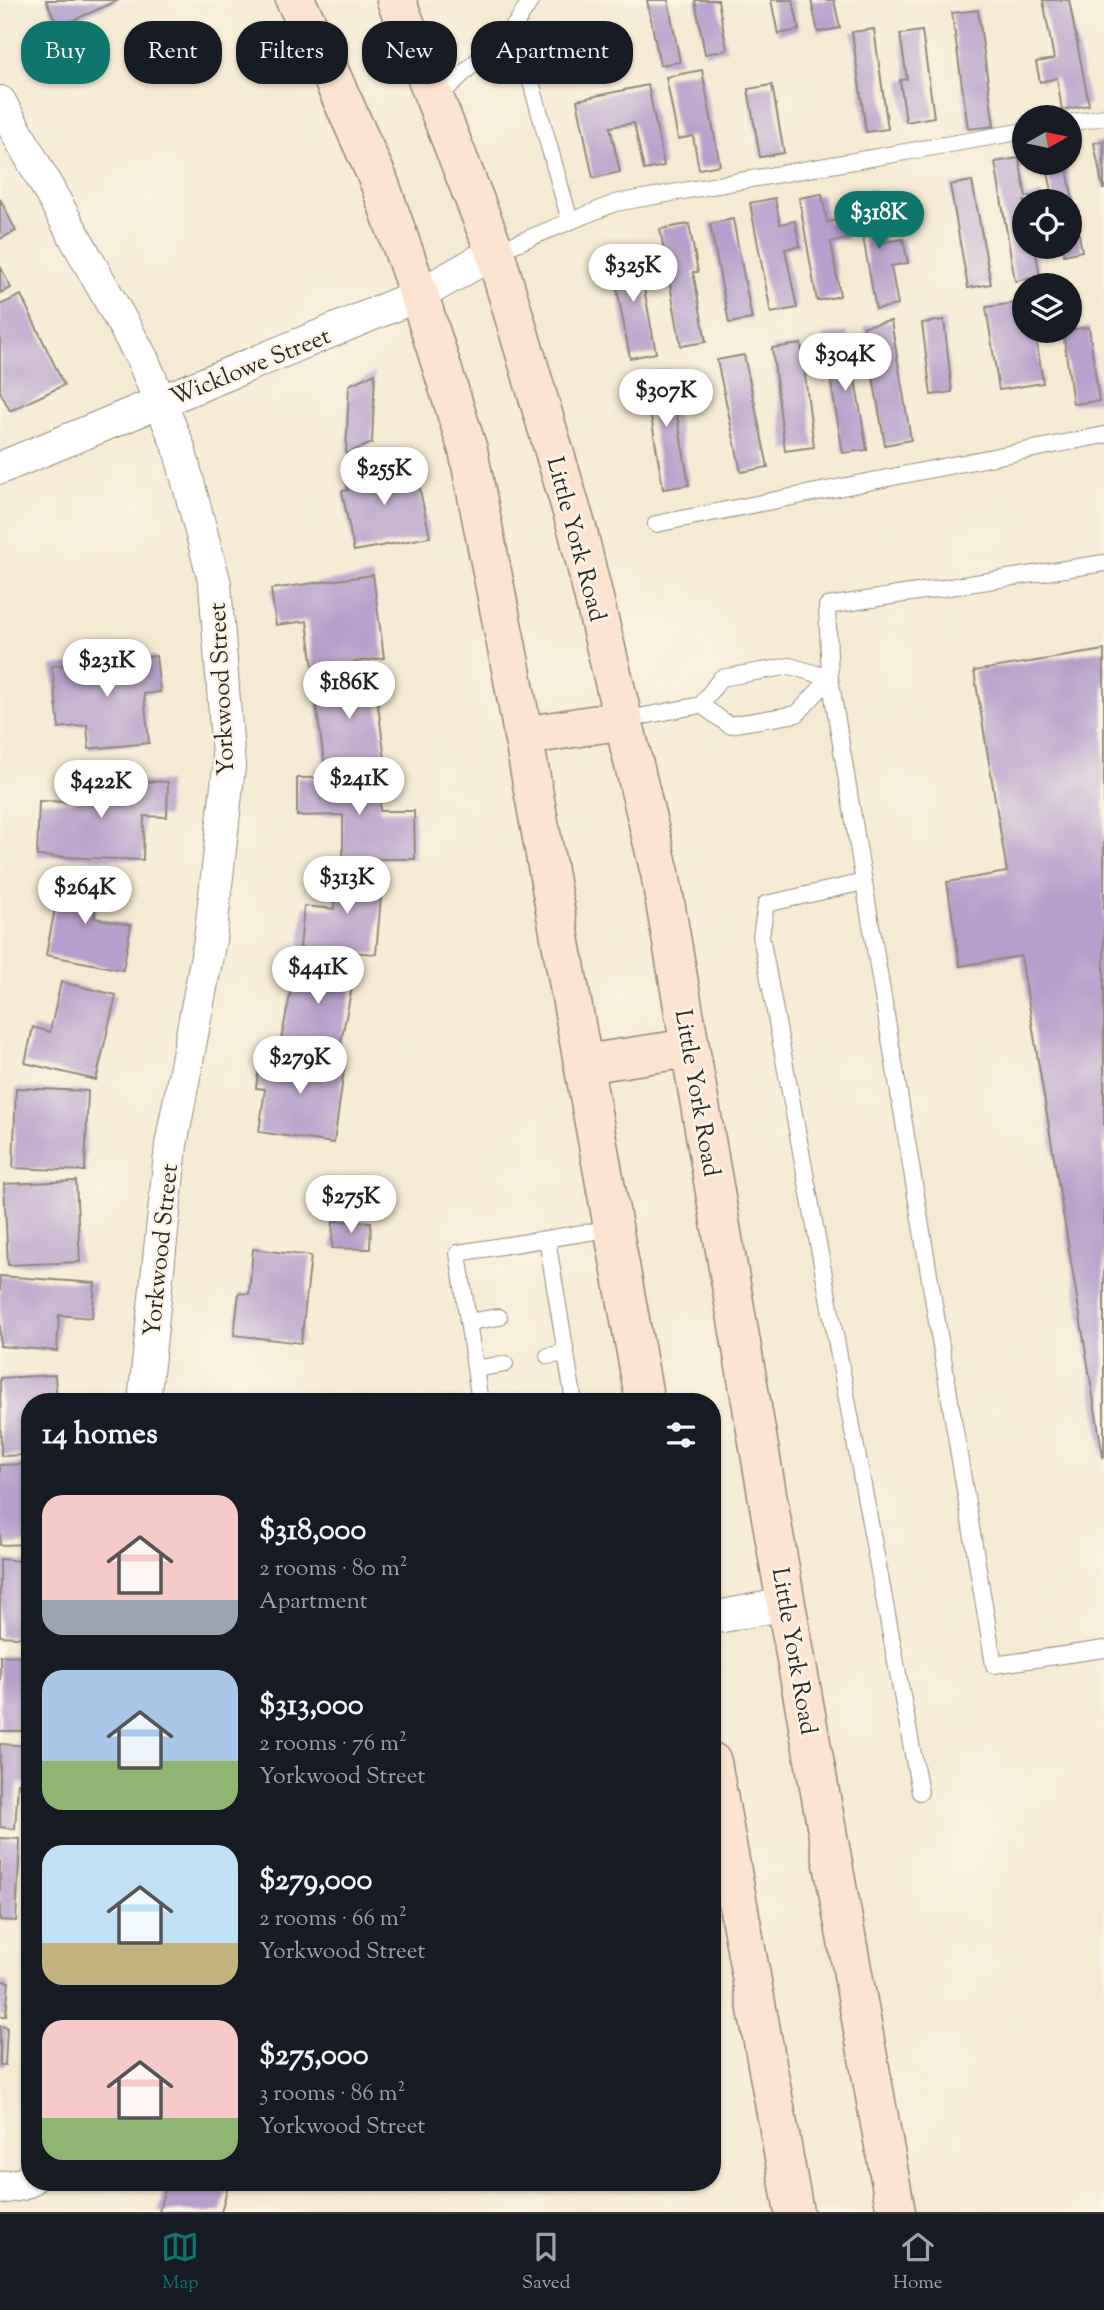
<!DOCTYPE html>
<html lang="en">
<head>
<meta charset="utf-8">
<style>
	body { margin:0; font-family:"Sorts Mill Goudy",serif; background:#20242c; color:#f1f3f6; height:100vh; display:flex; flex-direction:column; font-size:26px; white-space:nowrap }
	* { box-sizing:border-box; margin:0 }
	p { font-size:23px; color:#9ea1a6 }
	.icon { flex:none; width:38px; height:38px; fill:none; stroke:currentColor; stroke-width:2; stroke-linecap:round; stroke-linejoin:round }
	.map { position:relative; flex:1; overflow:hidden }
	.drawer { position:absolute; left:21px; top:1393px; width:700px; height:798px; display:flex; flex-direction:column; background:#171b24; border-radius:28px; box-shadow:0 2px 5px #0004 }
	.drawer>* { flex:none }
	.top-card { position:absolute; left:21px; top:21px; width:700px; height:63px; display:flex; gap:14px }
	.needle { width:46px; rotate:81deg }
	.fabs { position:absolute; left:1012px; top:105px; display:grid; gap:14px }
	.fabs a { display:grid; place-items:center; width:70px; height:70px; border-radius:50%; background:#171b24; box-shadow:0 2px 5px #0004; font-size:35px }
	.price { position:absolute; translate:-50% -60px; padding:0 16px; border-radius:24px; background:#fff; color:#222; font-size:23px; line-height:46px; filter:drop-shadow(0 2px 4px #0008) }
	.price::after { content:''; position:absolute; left:50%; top:42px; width:21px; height:16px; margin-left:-10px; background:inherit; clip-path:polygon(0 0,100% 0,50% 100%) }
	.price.on { background:#0f766e; color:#fff }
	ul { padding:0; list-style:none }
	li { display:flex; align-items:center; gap:21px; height:175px; padding:0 21px }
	li span { display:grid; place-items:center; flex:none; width:196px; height:140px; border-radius:21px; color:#555 }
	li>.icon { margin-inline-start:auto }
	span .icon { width:84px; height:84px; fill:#fffc; stroke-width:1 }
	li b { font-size:30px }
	h2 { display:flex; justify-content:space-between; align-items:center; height:84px; padding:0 21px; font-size:30px }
	.chip { padding:0 24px; border-radius:28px; background:#171b24; box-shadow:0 2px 5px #0004; font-size:24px; line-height:63px }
	.chip.on { background:#0f766e; color:#fff }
	.menu { display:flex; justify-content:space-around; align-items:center; height:98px; border-top:2px solid #363941; background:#171b24; font-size:19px; color:#9ea1a6 }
	.menu a { display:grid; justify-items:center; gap:4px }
	.menu .on { color:#0f766e }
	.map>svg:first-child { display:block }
</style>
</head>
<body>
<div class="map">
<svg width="1104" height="2212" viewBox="0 0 1104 2212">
	<rect width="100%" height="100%" fill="#fcf5e5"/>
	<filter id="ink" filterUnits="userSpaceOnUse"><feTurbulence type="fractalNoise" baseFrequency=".0143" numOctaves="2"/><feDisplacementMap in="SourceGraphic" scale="14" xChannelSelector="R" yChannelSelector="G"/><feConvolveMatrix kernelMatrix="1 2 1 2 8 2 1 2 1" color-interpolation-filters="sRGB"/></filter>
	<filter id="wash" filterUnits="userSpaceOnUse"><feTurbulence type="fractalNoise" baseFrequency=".00686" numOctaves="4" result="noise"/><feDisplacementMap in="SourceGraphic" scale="28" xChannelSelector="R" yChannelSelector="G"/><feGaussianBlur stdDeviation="1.57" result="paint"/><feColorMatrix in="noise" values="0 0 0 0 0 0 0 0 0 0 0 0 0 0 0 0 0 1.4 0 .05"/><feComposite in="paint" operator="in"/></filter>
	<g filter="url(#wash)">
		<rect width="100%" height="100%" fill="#f5ead2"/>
		<g id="blocks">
			<path fill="#b69fcc" d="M46 0H119L58 27Z
				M647 0H668L680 62 660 65Z
				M695 0H718L727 50 705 54Z
				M771 0H793L799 30 778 34Z
				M811 0H834L840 28 818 32Z
				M1043 0H1069L1089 105 1062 110 1057 78 1040 82 1036 62 1054 59Z
				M978 10 994 126 968 129 952 13Z
				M874 29 888 129 866 132 852 32Z
				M922 31 934 117 906 122 900 80 907 79 900 34Z
				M702 70 720 165 699 169 693 136 678 139 666 77Z
				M648 85 664 166 644 170 634 123 610 127 620 172 593 178 577 100Z
				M772 85 784 153 760 157 748 89Z
				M1104 141V189H1103L1094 143Z
				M1019 158 1026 197 1042 194 1043 201H1024V247H1035L1040 277 1015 281 995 162Z
				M1046 163H1066L1082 251 1064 255 1063 247H1069V201H1054Z
				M972 181 991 284 968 288 950 185Z
				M875 189 885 242 903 239 908 263 891 266 898 305 876 309 855 193Z
				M822 194 827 222 844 219 848 239 831 242 840 296 817 301 799 198Z
				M775 198 780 224 795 221 800 246 785 249 797 308 771 313 750 203Z
				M0 199 16 231 0 239Z
				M733 219 752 319 729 323 710 224Z
				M689 224 698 272H693L706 342 681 346 660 229Z
				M637 251 656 353 630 358 611 256Z
				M0 266 11 288 0 293Z
				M21 295 64 385 10 411 0 391V305Z
				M1024 302V331H1035L1043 383 999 390 986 307Z
				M944 320 952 392 931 395 922 323Z
				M891 321 911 440 885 445 864 326Z
				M1089 327 1099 401 1073 404 1063 331Z
				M847 332 867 450 843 453 823 336Z
				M801 344 814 447 785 451 772 348Z
				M744 355 768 467 741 472 717 360Z
				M669 369 689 485 663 489 644 373Z
				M375 373 372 443 346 454 349 385Z
				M407 462 410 478 417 476 430 537 354 551 342 491 348 490 345 474Z
				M373 575 384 658 313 668 307 621 276 625 271 589Z
				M1104 650V1456L1103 1457 1021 956 960 966 947 882 1007 872 974 671Z
				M156 656 160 692 144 694 149 743 89 749 87 725 59 728 52 666Z
				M374 674 385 760 325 768 313 682Z
				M380 777V811H414L415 859H343V815L297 816V778Z
				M75 779 168 782 167 817 144 816 143 860 37 856 39 801 74 802Z
				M337 870 383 874 376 954 300 948 304 906 334 909Z
				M62 872 101 879 94 918 131 925 123 970 46 955Z
				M297 960 355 972 339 1052 281 1040Z
				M61 982 116 995 96 1080 25 1063 33 1027 50 1032Z
				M261 1051 345 1063 334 1143 259 1132 265 1089 256 1088Z
				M16 1088 88 1091 85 1171 13 1168Z
				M76 1181 80 1262 8 1265 4 1184Z
				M333 1221 371 1222 370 1249 332 1248Z
				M253 1249 311 1256 301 1343 234 1335 239 1293 249 1294Z
				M0 1276 95 1283 92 1318 59 1315 57 1351 0 1346Z
				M55 1375 57 1402H30V1455L1 1456 0 1378Z
				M30 1464V1544L0 1545V1465Z
				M0 1559 30 1562V1638L0 1636Z
				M30 1655V1731H0V1656Z
				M0 1744 30 1746V1784L18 1783 15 1829 0 1827Z
				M0 1838 20 1839 16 1921 0 1920Z
				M0 1981 9 1982 6 2016H0Z
				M0 2026 7 2027 5 2065H0Z
				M166 2182H229L221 2212H159Z"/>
		</g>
	</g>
	<g filter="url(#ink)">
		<use href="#blocks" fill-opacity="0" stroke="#908a7e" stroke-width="2"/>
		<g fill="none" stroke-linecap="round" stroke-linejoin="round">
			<g stroke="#908a7e" stroke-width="18">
				<path id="lane" d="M515 25 570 221
					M436 99 515 25 531 0
					M1069 123 1104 117
					M495 252 615 203 1024 131
					M656 524 1104 435
					M1104 563 827 606 830 678 994 1665 1104 1649
					M701 705 729 725 797 714 830 678
					M623 720 701 705 721 678 790 666 830 678
					M864 882 766 904 761 936 920 1792
					M547 1239 574 1402
					M468 1322 499 1317
					M548 1356 565 1353
					M475 1369 505 1364
					M480 1402 458 1253 614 1228"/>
			</g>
			<g stroke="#908a7e" stroke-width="34">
				<path id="street" d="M0 102 142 358 179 448 215 584 229 767 210 940 171 1145 144 1402
					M0 468 419 295 495 252
					M712 1618 786 1604
					M0 2188 22 2184 30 2180"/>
			</g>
			<g stroke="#908a7e" stroke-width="41">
				<path id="secondary" d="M295 0 312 33 378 179 419 295 468 450 512 674 645 1402
					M396 0 495 252 578 532 660 873 786 1604 896 2212
					M523 736 623 720
					M584 1064 690 1048
					M712 1762 794 2212"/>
			</g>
			<use href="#lane" stroke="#fff" stroke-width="16"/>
			<use href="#street" stroke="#fff" stroke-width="32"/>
			<use href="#secondary" stroke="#fde4d1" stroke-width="38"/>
		</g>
	</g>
	<g text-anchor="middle" stroke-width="5" stroke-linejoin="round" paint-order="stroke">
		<g font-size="24" fill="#2b2b2b" stroke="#fcf5e5">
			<text transform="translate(250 366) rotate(-22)" y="8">Wicklowe Street</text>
			<text transform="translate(577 539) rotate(75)" y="8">Little York Road</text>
			<text transform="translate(221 689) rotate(-93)" y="8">Yorkwood Street</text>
			<text transform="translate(698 1093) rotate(80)" y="8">Little York Road</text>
			<text transform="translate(160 1250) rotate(-84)" y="8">Yorkwood Street</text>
			<text transform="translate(795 1651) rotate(80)" y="8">Little York Road</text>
		</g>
	</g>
</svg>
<div class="fabs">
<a><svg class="needle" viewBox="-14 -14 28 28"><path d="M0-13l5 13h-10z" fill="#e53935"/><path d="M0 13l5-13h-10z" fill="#9ea1a6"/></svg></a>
<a><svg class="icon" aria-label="locate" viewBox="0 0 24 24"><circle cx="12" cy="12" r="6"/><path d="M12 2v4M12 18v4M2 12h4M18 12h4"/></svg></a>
<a><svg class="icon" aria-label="layers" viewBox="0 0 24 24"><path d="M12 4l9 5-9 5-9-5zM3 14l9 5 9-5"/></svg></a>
</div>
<b class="price on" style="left:879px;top:251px">$318K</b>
<b class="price" style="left:633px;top:304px">$325K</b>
<b class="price" style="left:845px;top:393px">$304K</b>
<b class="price" style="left:666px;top:429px">$307K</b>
<b class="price" style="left:384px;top:507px">$255K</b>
<b class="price" style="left:107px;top:699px">$231K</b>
<b class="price" style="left:349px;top:721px">$186K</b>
<b class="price" style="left:359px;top:817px">$241K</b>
<b class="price" style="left:101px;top:820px">$422K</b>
<b class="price" style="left:347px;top:916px">$313K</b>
<b class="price" style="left:85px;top:926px">$264K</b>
<b class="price" style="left:318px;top:1006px">$441K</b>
<b class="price" style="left:300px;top:1096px">$279K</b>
<b class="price" style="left:351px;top:1235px">$275K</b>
<div class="top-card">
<a class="chip on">Buy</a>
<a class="chip">Rent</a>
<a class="chip">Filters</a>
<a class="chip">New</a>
<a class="chip">Apartment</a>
</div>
<section class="drawer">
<h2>14 homes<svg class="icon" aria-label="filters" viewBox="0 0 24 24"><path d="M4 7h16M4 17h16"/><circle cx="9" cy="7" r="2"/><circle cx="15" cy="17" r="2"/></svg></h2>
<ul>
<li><span style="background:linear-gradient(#f6c9c9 75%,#9aa5b1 0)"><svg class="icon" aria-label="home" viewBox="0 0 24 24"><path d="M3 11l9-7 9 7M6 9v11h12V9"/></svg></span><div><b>$318,000</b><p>2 rooms · 80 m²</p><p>Apartment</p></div></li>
<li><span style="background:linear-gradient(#a9c7e8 65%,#8fb573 0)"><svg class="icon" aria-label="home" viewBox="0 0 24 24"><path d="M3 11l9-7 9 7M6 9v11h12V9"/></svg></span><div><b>$313,000</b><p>2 rooms · 76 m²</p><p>Yorkwood Street</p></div></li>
<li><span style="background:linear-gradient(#bfe0f5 70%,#c2b280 0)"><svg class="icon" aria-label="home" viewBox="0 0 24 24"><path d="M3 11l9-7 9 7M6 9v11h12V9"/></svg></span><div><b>$279,000</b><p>2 rooms · 66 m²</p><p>Yorkwood Street</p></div></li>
<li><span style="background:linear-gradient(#f6c9c9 70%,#8fb573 0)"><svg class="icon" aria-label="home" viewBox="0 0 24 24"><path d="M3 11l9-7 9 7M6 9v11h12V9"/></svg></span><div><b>$275,000</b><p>3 rooms · 86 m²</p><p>Yorkwood Street</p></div></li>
</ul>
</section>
</div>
<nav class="menu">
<a class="on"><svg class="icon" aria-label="map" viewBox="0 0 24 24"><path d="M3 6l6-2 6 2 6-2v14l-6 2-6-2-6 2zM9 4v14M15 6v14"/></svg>Map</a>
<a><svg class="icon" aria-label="saved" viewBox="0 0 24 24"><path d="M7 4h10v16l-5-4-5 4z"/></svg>Saved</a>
<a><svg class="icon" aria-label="home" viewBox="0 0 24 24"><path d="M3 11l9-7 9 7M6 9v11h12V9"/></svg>Home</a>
</nav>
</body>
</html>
